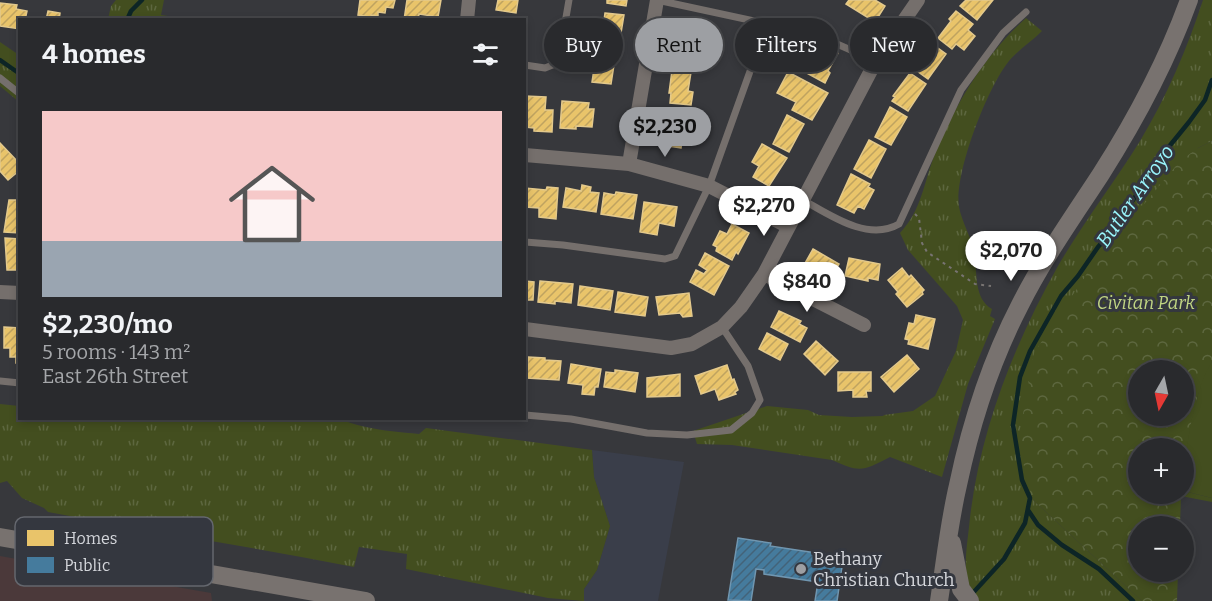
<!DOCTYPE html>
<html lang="en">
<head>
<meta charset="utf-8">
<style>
	body { margin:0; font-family:Bitter,serif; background:#313235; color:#f1f3f6; height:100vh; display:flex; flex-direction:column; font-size:22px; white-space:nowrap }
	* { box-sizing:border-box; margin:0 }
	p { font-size:20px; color:#a5a7aa }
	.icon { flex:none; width:33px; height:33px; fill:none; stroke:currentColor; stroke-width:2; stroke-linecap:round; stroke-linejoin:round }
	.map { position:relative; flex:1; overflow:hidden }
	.panel { position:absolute; left:18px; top:18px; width:508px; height:402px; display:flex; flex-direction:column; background:#292a2d; border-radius:0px; box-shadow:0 3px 9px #0003,0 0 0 2px #454649 }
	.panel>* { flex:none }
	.guide { position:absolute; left:544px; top:18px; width:570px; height:54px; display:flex; gap:12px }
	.needle { width:39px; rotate:189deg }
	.buttons { position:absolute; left:1128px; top:360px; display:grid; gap:12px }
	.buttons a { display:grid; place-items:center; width:66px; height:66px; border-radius:50%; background:#292a2d; box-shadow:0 3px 9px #0003,0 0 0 2px #454649; font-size:30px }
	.price { position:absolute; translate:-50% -51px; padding:0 14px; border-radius:21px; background:#fff; color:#222; font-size:20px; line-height:39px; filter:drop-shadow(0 2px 3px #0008) }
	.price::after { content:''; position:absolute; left:50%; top:36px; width:18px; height:14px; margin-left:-9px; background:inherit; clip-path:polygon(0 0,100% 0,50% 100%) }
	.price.current { background:#9d9fa3; color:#111 }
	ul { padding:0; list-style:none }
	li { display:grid; align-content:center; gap:12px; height:318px; padding:0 24px }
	li span { display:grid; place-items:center; height:186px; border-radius:0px; color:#555 }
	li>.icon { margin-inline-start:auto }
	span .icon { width:108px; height:108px; fill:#fffc; stroke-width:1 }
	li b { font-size:26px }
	h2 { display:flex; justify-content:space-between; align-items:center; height:72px; padding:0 24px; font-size:26px }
	.chip { padding:0 21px; border-radius:27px; background:#292a2d; box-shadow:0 3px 9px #0003,0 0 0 2px #454649; font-size:21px; line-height:54px }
	.chip.current { background:#9d9fa3; color:#111 }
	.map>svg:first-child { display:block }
</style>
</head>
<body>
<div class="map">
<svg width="1212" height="601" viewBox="0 0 1212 601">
	<defs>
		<pattern id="grass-tufts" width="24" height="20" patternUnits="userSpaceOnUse" patternTransform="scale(1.5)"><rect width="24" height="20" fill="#434e1f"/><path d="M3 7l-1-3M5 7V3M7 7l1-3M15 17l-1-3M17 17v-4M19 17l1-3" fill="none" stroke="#5d673f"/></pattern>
		<pattern id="park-crowns" width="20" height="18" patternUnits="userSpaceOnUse" patternTransform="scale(1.5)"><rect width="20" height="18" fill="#434e1f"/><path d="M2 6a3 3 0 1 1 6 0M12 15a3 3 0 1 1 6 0" fill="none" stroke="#5d673f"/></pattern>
		<pattern id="homes-hatch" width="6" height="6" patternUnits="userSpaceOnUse" patternTransform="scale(1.5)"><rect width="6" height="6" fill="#e9c46a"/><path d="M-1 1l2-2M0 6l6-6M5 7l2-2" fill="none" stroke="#bfa360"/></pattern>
		<pattern id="public-hatch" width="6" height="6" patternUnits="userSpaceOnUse" patternTransform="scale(1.5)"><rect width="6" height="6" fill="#457b9d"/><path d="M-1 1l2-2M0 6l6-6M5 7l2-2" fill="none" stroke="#436379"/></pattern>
	</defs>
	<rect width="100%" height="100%" fill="#37383c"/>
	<path fill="#4b393a" d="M0 556 211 593 212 601H0Z"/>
	<path fill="#3a3e4a" d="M592 450 684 462 658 601H584V589L597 570 610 526 594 477Z"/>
	<path fill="url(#grass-tufts)" d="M116 0H164L161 15 188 19H108L111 6Z
		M1203 0H1212V141L1198 148 1032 499 1142 601H977C961 577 966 554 969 527 978 435 1013 346 1058 266 1083 223 1114 183 1140 141 1167 96 1187 49 1203 0Z
		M1026 18 1042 31C1031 42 1015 52 1006 65 986 92 954 174 959 207 962 223 972 238 975 255 977 273 974 299 992 309L990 316 995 319 968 384 942 477 890 457C863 471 860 473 832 460L732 445 697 444 693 431 767 406 808 410 819 415 852 417 883 416 884 415 913 411 935 396 956 351 963 320 957 306 908 250 900 233C922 210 924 181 935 154 956 102 985 55 1026 18Z
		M0 42 19 55V102L0 86Z
		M0 404 19 406 20 418H214L311 422C325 411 350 424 366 427 383 431 401 432 419 434L426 428 592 450 594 477 610 526 597 570 584 589V601L548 598 406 569 407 554 359 547 354 567C252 547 150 531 48 512L44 508 22 498 7 481 0 483Z"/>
	<path fill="url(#park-crowns)" fill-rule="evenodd" d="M1212 141V361L1197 398 1184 475V448H1138V494H1184V491L1212 498V502L1181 496 1180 526H1138V572H1178L1177 601H1142L1032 499 1018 442 1034 353 1090 269 1180 161 1198 148ZM1138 370H1184V416H1138Z"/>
	<path fill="#434e1f" d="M1212 361V498L1184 491C1183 457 1194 390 1212 361Z"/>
	<path fill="url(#homes-hatch)" stroke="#e3c98c" stroke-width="1.5" d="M360 0H395L393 8 386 7 385 13 378 12V16L371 15V17L358 15Z
		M407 0H441L438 17 419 14 418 20H404Z
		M498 0H518L516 13 496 10Z
		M607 0H627L626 6 607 3Z
		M849 0H875L885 6 875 22 846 4Z
		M966 0H993L977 20 960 6Z
		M0 3 17 5 16 9 27 11 25 20H20V29L0 26Z
		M48 11 60 13 59 20H46Z
		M956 11 973 24 968 30 975 36 964 50 956 44 952 49 938 38 951 21 949 19Z
		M605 13 624 15 619 45 601 42Z
		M680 20 699 22V25L714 27 711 45 705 44 704 51 695 49 694 52 676 49Z
		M788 38 803 46 807 39 838 53 828 71 830 73 825 83 777 57Z
		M931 43 946 54 928 79 910 66 923 49 926 51Z
		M597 49 616 52 611 84 592 82Z
		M673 63 692 66 688 91 693 92 691 105 670 103 671 93H669Z
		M788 72 828 93 812 120 792 110 796 102 777 93Z
		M910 73 926 84 908 111 892 101 895 97 893 96Z
		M525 96 546 97 545 110H553L552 132 534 131V128L525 127Z
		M562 101 589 103 588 109H594L592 127 576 126V129L560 128Z
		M890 107 907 117 891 145 875 137Z
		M666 113 685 116 681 148 661 145Z
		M787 115 804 124 789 152 773 144Z
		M869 140 886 149 871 178 854 169Z
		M0 143 20 164V170L8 180 0 171Z
		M762 144 787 158 769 186 753 177 759 166 752 162Z
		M851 174 870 184 868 187 874 190 864 209 858 206 854 213 837 205Z
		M582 185 591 187 590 192 599 193 596 212 563 207 566 188 581 191Z
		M547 187 558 188 556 219 539 217V208L525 207V188L546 190Z
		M616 192 637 195 633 219 601 214 604 193 615 195Z
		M9 200H20V233L4 232Z
		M644 202 677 207 674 226 659 223 657 235 640 232Z
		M732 224 749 233 738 254 736 252 732 260 716 251 717 247 713 245 720 231 727 234Z
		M5 238 20 239V270H7Z
		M813 249 839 264 828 284 809 274 811 269 804 265Z
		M705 253 729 266 714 295 690 282 696 270 704 274 707 270 699 265Z
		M849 258 880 264 878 280 868 278V281L845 276Z
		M902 268 909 277 911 275 924 290 922 292 923 294 907 307 896 294 898 292 888 280Z
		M525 281 534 282 533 300H525Z
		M540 281 573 284 571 303 555 301V304L538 302Z
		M580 286 613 291 610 310 578 305Z
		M618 292 648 297 645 316 615 312Z
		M689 293 692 316 683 317 680 313 659 315 656 297Z
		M779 311 801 321 799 324 807 328 800 342 771 327Z
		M916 315 935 319 928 349 908 344 909 340 905 339 909 323 914 324Z
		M4 327 20 328V363H16V357H10V348H4Z
		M767 333 788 344 780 360 759 349Z
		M816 341 838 361 825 375 804 354Z
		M907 355 919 369 894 392 881 377Z
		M528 357 545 358V360L561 361 559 380 527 378Z
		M571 364 601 369 598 387H595L594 395 582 394 583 385 568 383Z
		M727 365 732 380 734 379 738 390 735 392 736 394 719 400 715 389 701 394 695 376Z
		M615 370 638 373 635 392 604 387 606 372 615 373Z
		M838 372H871V391H866L867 397H853V390L838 391Z
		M680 374V396L647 397V378Z"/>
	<path fill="url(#public-hatch)" stroke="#7096b0" stroke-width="1.5" d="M738 538 771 543 770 546 829 555V558L843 560 837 601H815L818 582 764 574V570L756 569 751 601 728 600Z"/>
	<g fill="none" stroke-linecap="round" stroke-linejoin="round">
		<path stroke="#0d2526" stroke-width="4.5" d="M127 20 131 11 142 0
			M0 60 20 74
			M1028 510 1038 525 1062 545 1099 569 1133 601
			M971 595 1004 559 1025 523 1030 498 1022 480 1013 425 1020 377 1030 351 1061 296 1078 276 1098 247 1113 230 1137 194 1146 175 1189 122 1205 100 1212 80"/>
		<path stroke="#787472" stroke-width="2" stroke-dasharray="3 4.5" stroke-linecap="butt" d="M915 214 919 218 922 243 927 252 975 284 991 286"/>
		<path stroke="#756f6c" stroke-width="7" d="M657 0 814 34 876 61
			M525 65 545 68 555 64 560 52 569 0
			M0 78 20 94
			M803 200C830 215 868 242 899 224L961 90 1003 33 1026 12
			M525 242 563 245 665 259 675 256 709 186 758 49 764 22
			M0 381 20 383
			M525 415 571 419 647 433 687 435 731 430 752 413 760 400 748 366 722 327"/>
		<path stroke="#756f6c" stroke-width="14" d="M467 20 469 0
			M525 155 629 164 709 186 787 226
			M629 164 657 0
			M764 274 864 325
			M0 292 20 293
			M525 329 671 348 692 344 722 327 741 307 764 274 876 61 918 0"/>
		<path stroke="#78726f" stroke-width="18" d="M0 537 366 601
			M952 543 961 589 970 601
			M939 601C945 562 949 523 958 485 971 423 991 361 1020 305 1043 259 1073 217 1101 174 1136 119 1167 61 1189 0"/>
	</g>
	<circle fill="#9d9fa3" stroke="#34373f" stroke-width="2" cx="801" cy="569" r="6"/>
	<g text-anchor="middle" stroke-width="6" stroke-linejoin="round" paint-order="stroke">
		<g font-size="18" font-style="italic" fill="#c0d583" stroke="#34373f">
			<text x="1146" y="309">Civitan Park</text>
		</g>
		<g font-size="18" fill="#d4d6db" stroke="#34373f" text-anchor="start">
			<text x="813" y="565">Bethany<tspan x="813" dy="21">Christian Church</tspan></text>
		</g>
		<g font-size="20" font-style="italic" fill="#99f4fb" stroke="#34373f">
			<text transform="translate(1135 196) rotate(-55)" y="7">Butler Arroyo</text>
		</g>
	</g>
	<rect x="15" y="517" width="198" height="69" rx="9" fill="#34373f" stroke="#64676e" stroke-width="1.5"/>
	<rect x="27" y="530" width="27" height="16" fill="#e9c46a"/>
	<rect x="27" y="557" width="27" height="16" fill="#457b9d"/>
	<g font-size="16" fill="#d4d6db">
		<text x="64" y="544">Homes</text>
		<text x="64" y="571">Public</text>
	</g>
</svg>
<div class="buttons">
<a><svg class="needle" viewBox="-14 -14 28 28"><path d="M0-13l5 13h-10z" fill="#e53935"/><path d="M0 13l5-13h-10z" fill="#a5a7aa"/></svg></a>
<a>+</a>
<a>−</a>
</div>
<b class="price current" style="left:665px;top:158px">$2,230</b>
<b class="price" style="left:764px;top:237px">$2,270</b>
<b class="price" style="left:1011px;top:282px">$2,070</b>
<b class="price" style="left:807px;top:313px">$840</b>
<div class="guide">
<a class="chip">Buy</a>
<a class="chip current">Rent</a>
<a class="chip">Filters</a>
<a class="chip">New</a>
</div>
<section class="panel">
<h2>4 homes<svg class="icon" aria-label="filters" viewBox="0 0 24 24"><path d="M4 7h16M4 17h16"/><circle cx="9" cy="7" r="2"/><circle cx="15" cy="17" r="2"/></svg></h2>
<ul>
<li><span style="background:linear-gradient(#f6c9c9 70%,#9aa5b1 0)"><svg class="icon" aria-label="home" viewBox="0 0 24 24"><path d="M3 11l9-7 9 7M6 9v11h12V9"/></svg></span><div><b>$2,230/mo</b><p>5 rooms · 143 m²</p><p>East 26th Street</p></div></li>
</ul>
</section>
</div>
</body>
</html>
